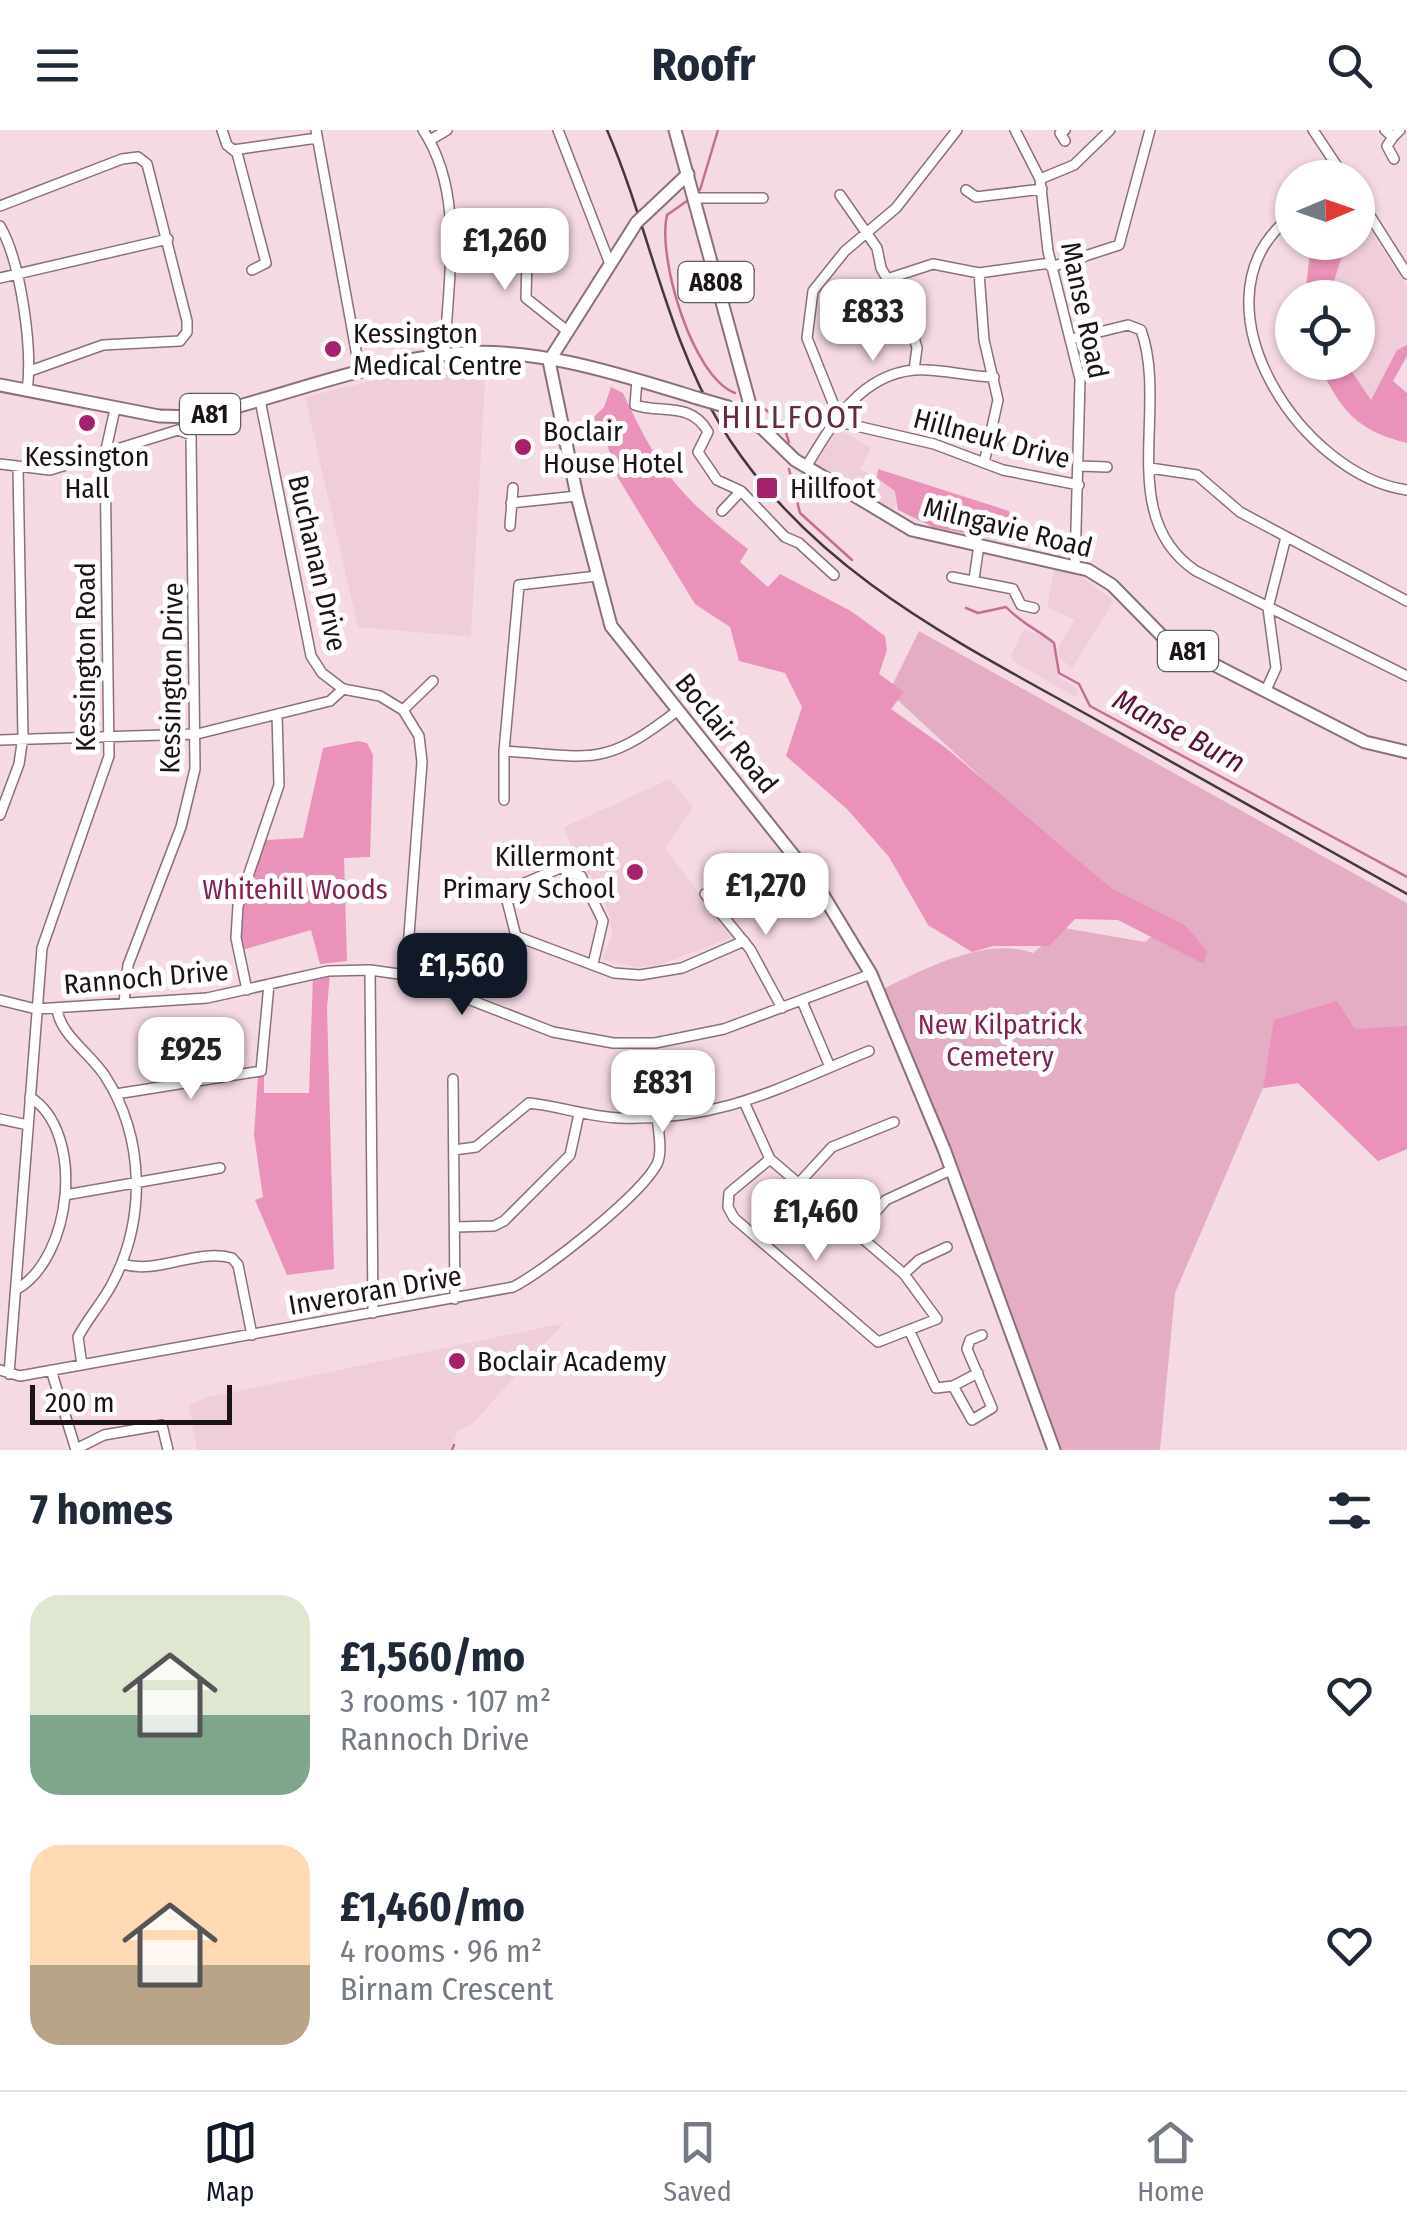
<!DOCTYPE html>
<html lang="en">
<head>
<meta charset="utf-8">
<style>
	body { margin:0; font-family:"Fira Sans Condensed",sans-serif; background:#f2f2f3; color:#1f2937; height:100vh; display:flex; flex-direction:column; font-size:38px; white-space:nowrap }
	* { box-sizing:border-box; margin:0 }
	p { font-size:32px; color:#747a83 }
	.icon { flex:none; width:55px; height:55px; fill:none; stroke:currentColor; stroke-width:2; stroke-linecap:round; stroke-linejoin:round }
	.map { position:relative; height:1320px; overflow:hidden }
	.panel { display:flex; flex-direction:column; background:#fff; flex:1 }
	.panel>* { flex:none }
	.needle { width:65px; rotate:88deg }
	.buttons { position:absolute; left:1275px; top:30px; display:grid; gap:20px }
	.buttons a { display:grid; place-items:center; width:100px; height:100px; border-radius:50%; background:#fff; box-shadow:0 2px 8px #0004; font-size:50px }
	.scale { position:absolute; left:30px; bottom:25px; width:202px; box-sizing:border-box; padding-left:10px; border:5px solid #1c1317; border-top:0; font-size:28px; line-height:35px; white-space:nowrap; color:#1c1317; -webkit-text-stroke:8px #fff; paint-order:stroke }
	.price { position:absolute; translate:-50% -85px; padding:0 22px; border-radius:20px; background:#fff; color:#222; font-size:32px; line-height:65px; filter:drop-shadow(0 2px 5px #0008) }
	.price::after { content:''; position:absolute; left:50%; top:60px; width:30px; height:22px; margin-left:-15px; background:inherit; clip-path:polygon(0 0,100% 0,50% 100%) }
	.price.current { background:#111827; color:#fff }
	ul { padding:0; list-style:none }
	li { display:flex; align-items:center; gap:30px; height:250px; padding:0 30px }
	li span { display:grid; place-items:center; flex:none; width:280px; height:200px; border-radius:30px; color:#555 }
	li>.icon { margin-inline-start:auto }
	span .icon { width:120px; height:120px; fill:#fffc; stroke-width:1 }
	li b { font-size:42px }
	h2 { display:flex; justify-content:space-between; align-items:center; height:120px; padding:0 30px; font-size:42px }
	header { display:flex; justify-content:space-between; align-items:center; height:130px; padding:0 30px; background:#fff; font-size:45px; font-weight:700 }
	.tab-bar { display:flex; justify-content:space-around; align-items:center; height:140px; border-top:2px solid #e0e1e3; background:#fff; font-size:28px; color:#747a83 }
	.tab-bar a { display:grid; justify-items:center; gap:5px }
	.tab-bar .current { color:#111827 }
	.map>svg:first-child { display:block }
</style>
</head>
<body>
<header><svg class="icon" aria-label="menu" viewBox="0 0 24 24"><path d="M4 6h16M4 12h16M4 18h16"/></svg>Roofr<svg class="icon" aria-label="search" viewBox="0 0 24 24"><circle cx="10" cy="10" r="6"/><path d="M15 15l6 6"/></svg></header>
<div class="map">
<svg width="1407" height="1320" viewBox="0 0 1407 1320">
	<rect width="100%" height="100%" fill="#f5dae4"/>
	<path fill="#f0cddb" d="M1361 84 1407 157V215L1397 221 1371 271 1346 233 1358 232V168L1342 167 1334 151 1346 113 1358 112Z
		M486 232 471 507 358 497 305 267 437 235Z
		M837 298 871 318 860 339 901 363 893 383 814 333Z
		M1054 439 1082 447 1114 471 1072 538 1059 528 1058 517 1075 490 1047 477Z
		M1023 500 1041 504 1053 513 1059 547 1079 560 1077 568 1013 531 1011 526Z
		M670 649 693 677 665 718 733 807 659 835 634 837 602 829 612 804 609 783 593 748 578 736 564 697Z
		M564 1193 472 1294 458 1301 450 1320H197L189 1275 205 1268Z"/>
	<path fill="#e4adc4" d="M919 501 1407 773V1019L1378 1031 1298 953 1263 958 1175 1163 1160 1320H1060L951 1021 883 859C925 839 986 806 1033 823L1064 798 1145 812 1152 806 889 562Z"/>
	<path fill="#ea92b9" d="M1311 113H1346L1334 151 1342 167H1305Z
		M1407 215V226L1393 251 1407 263V313C1355 300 1341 280 1318 233H1346L1371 270 1397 220Z
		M611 257 623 263C660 342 679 366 748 419L740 432 768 457 780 444 851 481 885 506 887 520 879 544 904 562 891 579 946 618 1112 759 1185 795 1207 821 1204 834 1118 790 1075 789 1049 816H993L972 822 928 795 889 727 847 679 786 626 802 577 785 543 739 531 730 497 695 474 618 348 603 302 589 292 604 277Z
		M878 339 1009 381 1012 397 1003 411 933 397 898 380 895 361 877 348Z
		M358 611 367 613 373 625 370 727 344 728 347 831 320 834 311 800 242 820V776L265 710 303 708 323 618Z
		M330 844 327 878 334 1139 287 1145 255 1070 263 1067 254 1005 258 945 264 943V963H309L313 846Z
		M1337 871 1355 899 1407 896V1019L1378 1031 1298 953 1263 958 1274 890Z"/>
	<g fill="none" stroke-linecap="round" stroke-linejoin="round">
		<path stroke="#c26e95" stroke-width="2.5" d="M700 60 718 0
			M687 71 667 85C657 127 692 247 735 263
			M760 276 782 291 789 312
			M789 339 800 383 852 430
			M966 478 978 483 1006 477C1023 495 1036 498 1054 513L1059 543 1079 554 1090 576 1407 747
			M452 1320 454 1315"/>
		<g stroke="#89707a" stroke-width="12">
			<path id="minor" d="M222 0 227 15 237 23 266 133 252 140
				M316 0 360 243
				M423 0C466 65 447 150 445 225
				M558 0 610 134
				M957 0 896 78 845 121 813 161 807 208 839 288 848 294 934 314 1003 340 1079 355
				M1015 0 1040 49 1048 121 1080 249 1075 436
				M1313 0 1345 48
				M1385 0 1393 7 1400 0
				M1393 7 1387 16 1394 29
				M430 10 447 0
				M1065 11 1060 3 1065 0
				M233 20 317 8
				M1040 49 1074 35 1110 0
				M966 60 976 67 1042 59
				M840 65 877 118 881 138 908 186 917 218 914 240
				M1358 67 1407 144
				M696 68H763
				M0 76 122 29 138 27 147 34 187 191V202L180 211 103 215 30 241
				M528 89 526 168 566 200
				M1292 94 1283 93C1191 178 1303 346 1407 360
				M0 96C21 132 33 220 27 261
				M1051 137 1119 115 1150 0
				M713 143 749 141
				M979 143 984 210 998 270 984 333
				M0 148 168 109
				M887 149 933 134 979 143 1050 133
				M1071 209 1128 195 1141 200C1169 278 1115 387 1196 441L1407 546
				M637 250 635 275C661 284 691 271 708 302L698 322 717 350 741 361 785 407 799 413 834 445
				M260 270 311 526 322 543 343 559 380 566 403 580 419 606 422 632 406 845
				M0 334 50 340 178 300 191 305 195 639 181 697 128 835 124 873
				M1080 336 1107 337
				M806 337C831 296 859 245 914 240 940 238 968 247 994 247
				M1150 338 1197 345 1240 382 1407 471
				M511 373 577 366
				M722 381 741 361
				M510 396 513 358
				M952 447 1013 459 1021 475 1034 478
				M974 449 979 415
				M1266 560 1276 538 1268 478 1286 407
				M403 580 433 551
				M0 610 197 604 330 571 343 559
				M504 621C593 627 603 638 677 581
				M504 670V621L519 455 597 446
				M0 685 19 634 23 607 18 337
				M705 764 750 819 782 878
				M593 834 603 791 581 746 560 738 513 758 507 771 516 806 614 843 640 845 682 838 744 811
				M370 840 373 1183
				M247 860 236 808 238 776 279 655 277 584
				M0 870 36 879 207 868 328 841 370 840 406 845 553 902 613 913H655L724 899 871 844
				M802 871 830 937
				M57 878C59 904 90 923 105 946 145 1008 146 1090 112 1154 102 1173 88 1188 78 1207L82 1235
				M453 949 455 1169
				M116 964 261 941 269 854
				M745 974 770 1029 904 1144 937 1189 878 1212 734 1088 728 1077 729 1063 770 1029
				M0 989 28 995
				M454 1020 476 1017 529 973C559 976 588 987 620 988 722 991 778 958 869 921
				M798 1054 832 1017 894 992
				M65 1065 220 1038
				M455 1097 494 1096 504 1091 570 1025 579 984
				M856 1104 886 1070 951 1040
				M122 1134C159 1145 196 1118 232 1128L238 1135 252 1205
				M904 1144 919 1130 947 1117
				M17 1159C72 1128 86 1002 30 967
				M910 1202 936 1258 953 1256 972 1290 992 1278 967 1219 970 1210 982 1205
				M0 1240 20 1246 513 1157C545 1141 641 1065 657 1034 663 1021 658 1000 657 986
				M51 1240 76 1320
				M9 1244 42 818 109 626 105 324 115 279
				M953 1256 978 1243
				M76 1319 104 1305 162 1295 168 1320"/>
		</g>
		<g stroke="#89707a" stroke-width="15">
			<path id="major" d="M675 0 749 271 747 287
				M652 78 688 44
				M549 231 577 366 611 496 817 755 871 844 944 1019 1054 1320
				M549 231 637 92
				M0 255 159 286 198 287C281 267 365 233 450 224 532 215 619 244 697 268
				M728 277 763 299 795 330 912 400 1088 440 1112 455 1166 510 1365 612 1407 622"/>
		</g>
		<use href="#minor" stroke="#fff" stroke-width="9"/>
		<use href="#major" stroke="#fff" stroke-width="11"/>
		<path stroke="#44383d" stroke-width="2.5" d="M607 0C649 97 666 205 721 296 810 442 960 513 1104 594 1205 650 1306 707 1407 764"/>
		<g stroke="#89707a" stroke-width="15" stroke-linecap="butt">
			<path id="major-bridge" d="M637 92 652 78
				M697 268 728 277"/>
		</g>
		<use href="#major-bridge" stroke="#fff" stroke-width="11"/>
	</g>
	<g fill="#a6206b" stroke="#fff" stroke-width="4">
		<circle cx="333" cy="219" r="10"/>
		<circle cx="87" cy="293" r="10"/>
		<circle cx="523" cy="317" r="10"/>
		<rect x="755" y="346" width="24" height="24" rx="5"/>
		<circle cx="635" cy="742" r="10"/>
		<circle cx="457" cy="1231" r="10"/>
	</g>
	<g text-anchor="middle" stroke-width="10" stroke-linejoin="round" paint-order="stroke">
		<g fill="#fff" stroke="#605a5d" stroke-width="2.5">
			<rect x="678.5" y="132" width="75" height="40" rx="8"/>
			<rect x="180" y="264" width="60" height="40" rx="8"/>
			<rect x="1158" y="501" width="60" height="40" rx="8"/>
		</g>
		<g font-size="25" font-weight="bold" fill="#1c1317">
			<text x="716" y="161">A808</text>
			<text x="210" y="293">A81</text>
			<text x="1188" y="530">A81</text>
		</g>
		<g font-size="28" fill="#1c1317" stroke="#fff">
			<text transform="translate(1085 180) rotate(78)" y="10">Manse Road</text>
			<text transform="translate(992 308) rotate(15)" y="10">Hillneuk Drive</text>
			<text transform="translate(1008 397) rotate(14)" y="10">Milngavie Road</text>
			<text transform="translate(318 433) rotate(77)" y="10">Buchanan Drive</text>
			<text transform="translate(85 527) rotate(-90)" y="10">Kessington Road</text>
			<text transform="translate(171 548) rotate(-89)" y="10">Kessington Drive</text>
			<text transform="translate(727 603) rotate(51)" y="10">Boclair Road</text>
			<text transform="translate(146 847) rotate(-5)" y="10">Rannoch Drive</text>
			<text transform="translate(375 1160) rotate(-10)" y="10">Inveroran Drive</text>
		</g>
		<g font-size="28" fill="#1c1317" stroke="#fff" text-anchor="start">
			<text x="353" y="213">Kessington<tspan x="353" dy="32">Medical Centre</tspan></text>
			<text x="543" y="311">Boclair<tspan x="543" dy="32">House Hotel</tspan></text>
			<text x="87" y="336" text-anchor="middle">Kessington<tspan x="87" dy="32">Hall</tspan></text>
			<text x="790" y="368">Hillfoot</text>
			<text x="615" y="736" text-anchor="end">Killermont<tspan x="615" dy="32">Primary School</tspan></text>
			<text x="477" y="1241">Boclair Academy</text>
		</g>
		<g font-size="28" fill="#852056" stroke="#fff">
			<text x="295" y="769">Whitehill Woods</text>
			<text x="1000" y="904">New Kilpatrick<tspan x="1000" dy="32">Cemetery</tspan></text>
		</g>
		<g font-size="30" font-style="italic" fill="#5b0d38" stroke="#fff">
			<text transform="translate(1179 601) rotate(28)" y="10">Manse Burn</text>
		</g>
		<g font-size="32" letter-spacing="2.5" fill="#682747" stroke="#fff">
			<text x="793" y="298">HILLFOOT</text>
		</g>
	</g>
</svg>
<div class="buttons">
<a><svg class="needle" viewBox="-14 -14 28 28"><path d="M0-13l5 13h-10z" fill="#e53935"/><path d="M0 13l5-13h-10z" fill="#747a83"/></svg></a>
<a><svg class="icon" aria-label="locate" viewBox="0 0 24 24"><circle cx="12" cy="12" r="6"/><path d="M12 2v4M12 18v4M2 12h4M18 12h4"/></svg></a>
</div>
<div class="scale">200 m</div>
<b class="price" style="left:505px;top:163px">£1,260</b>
<b class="price" style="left:873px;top:234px">£833</b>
<b class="price" style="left:766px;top:808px">£1,270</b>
<b class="price current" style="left:462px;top:888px">£1,560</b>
<b class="price" style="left:191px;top:972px">£925</b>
<b class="price" style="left:663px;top:1005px">£831</b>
<b class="price" style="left:816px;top:1134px">£1,460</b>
</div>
<section class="panel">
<h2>7 homes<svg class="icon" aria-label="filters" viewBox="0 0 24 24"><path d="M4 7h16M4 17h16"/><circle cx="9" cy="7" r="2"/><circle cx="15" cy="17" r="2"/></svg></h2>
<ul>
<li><span style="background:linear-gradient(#dfe7d0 60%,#7fa58c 0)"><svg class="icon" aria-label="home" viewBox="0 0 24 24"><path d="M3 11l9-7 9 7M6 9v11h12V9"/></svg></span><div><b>£1,560/mo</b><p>3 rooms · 107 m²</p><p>Rannoch Drive</p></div><svg class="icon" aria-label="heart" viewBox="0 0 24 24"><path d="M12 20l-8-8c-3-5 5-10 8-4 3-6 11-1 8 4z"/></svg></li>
<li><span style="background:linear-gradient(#ffd9b3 60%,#b9a48a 0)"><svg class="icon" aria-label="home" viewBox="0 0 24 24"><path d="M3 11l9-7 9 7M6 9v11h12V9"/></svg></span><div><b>£1,460/mo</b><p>4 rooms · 96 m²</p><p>Birnam Crescent</p></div><svg class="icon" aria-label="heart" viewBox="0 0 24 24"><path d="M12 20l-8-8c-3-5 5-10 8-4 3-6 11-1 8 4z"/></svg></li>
</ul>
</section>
<nav class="tab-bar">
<a class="current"><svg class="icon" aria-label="map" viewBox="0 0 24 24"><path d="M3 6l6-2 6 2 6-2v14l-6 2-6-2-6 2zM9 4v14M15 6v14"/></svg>Map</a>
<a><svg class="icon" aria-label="saved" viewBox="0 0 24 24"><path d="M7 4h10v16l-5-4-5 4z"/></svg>Saved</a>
<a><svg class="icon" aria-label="home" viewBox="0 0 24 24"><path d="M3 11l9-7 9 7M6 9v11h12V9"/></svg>Home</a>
</nav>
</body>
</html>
